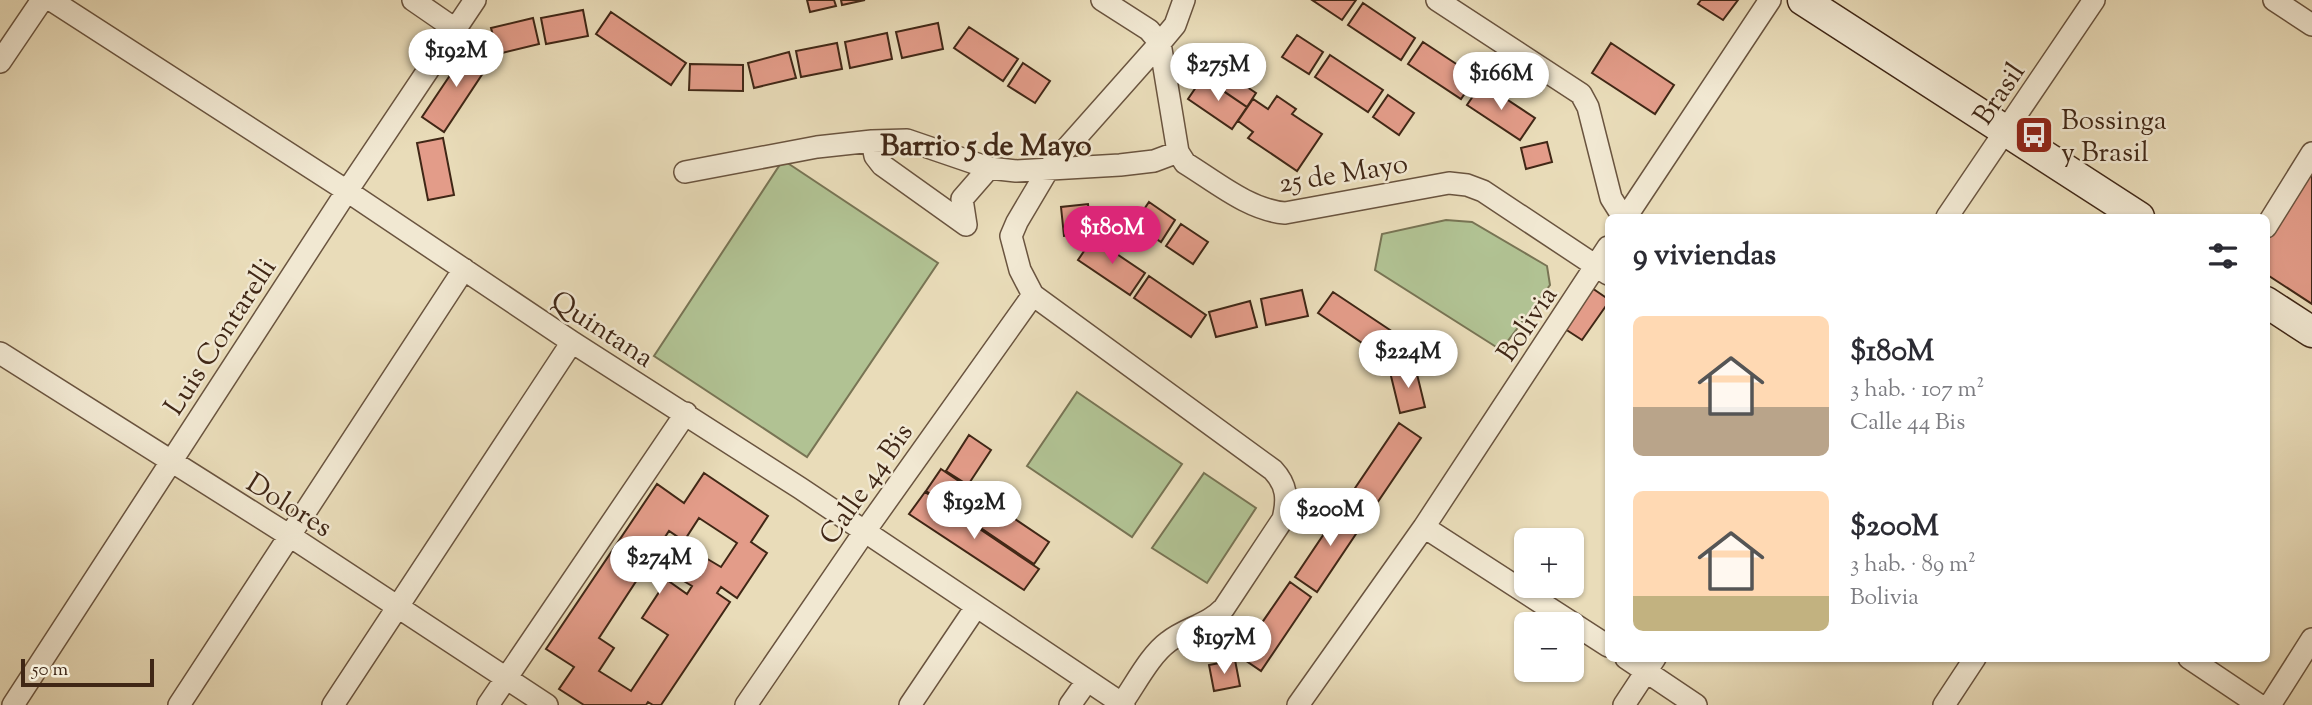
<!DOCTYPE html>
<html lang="es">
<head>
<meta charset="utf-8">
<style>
	body { margin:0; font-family:"Sorts Mill Goudy",serif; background:#f2f2f3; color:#2b2b33; height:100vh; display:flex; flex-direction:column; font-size:26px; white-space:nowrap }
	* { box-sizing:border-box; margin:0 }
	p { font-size:23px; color:#7c7c81 }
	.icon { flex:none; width:38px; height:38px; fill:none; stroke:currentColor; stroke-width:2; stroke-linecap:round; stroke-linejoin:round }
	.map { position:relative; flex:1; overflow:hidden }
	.drawer { position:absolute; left:1605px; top:214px; width:665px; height:448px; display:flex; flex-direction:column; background:#fff; border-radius:10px; box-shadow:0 2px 5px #0004 }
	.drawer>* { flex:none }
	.buttons { position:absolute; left:1514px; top:528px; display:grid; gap:14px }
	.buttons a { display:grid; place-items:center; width:70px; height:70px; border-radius:10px; background:#fff; box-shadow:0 2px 5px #0004; font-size:35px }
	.scale { position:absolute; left:21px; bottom:18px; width:133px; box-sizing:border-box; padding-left:7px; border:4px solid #402716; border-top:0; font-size:19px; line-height:24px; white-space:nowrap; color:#402716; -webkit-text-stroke:5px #f1e8d2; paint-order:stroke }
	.price { position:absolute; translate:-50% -60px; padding:0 16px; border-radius:24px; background:#fff; color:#222; font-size:23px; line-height:46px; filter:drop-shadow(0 2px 4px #0008) }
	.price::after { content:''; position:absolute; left:50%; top:42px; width:21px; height:16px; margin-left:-10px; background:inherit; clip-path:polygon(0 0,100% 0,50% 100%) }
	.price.current { background:#db2777; color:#fff }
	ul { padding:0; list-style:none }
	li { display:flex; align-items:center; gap:21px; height:175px; padding:0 28px }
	li span { display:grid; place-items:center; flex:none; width:196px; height:140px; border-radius:10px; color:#555 }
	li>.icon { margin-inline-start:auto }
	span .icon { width:84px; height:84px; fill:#fffc; stroke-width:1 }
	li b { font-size:30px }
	h2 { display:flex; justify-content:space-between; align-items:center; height:84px; padding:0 28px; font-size:30px }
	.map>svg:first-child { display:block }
</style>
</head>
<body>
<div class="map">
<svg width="2312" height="705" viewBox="0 0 2312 705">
	<rect width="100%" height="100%" fill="#e9dcb9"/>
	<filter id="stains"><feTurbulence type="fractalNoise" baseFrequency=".00286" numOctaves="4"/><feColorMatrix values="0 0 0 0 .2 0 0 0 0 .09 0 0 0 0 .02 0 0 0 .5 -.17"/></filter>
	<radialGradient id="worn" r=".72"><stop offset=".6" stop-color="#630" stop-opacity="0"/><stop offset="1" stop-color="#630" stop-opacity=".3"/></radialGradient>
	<path fill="#b1c293" stroke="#787454" stroke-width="2" d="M783 160 938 263 807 457 654 356Z
		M1446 220 1472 222 1547 266 1550 285 1501 350 1375 270 1382 234Z
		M1077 392 1182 464 1132 537 1027 466Z
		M1204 473 1256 508 1207 583 1152 548Z"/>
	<path fill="#e39c89" stroke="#402716" stroke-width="2" fill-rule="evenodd" d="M807 0H834L836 6 810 12Z
		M841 0H865L842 5Z
		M1312 0H1356L1342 20Z
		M1701 0H1738L1723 20 1698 4Z
		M1363 3 1415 38 1401 60 1348 25Z
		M583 10 588 36 546 44 541 18Z
		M611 12 686 63 671 85 596 34Z
		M533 18 539 44 498 54 491 28Z
		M938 23 943 49 902 58 896 32Z
		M969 27 1018 59 1003 81 954 48Z
		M887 33 892 59 850 68 845 42Z
		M1297 35 1323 52 1309 74 1282 57Z
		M1423 42 1476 77 1461 99 1408 64Z
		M837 43 842 69 801 77 796 51Z
		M1611 43 1674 85 1655 114 1592 73Z
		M469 47 491 61 444 132 422 117Z
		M789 52 796 78 754 88 748 63Z
		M1330 55 1383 90 1368 112 1315 77Z
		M1023 63 1050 81 1035 103 1008 86Z
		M690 64 743 65V91L689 90Z
		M1214 65 1256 93 1247 107 1204 78Z
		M1203 77 1247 107 1232 129 1188 99Z
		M1482 83 1535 118 1520 140 1467 105Z
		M1388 95 1414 113 1399 135 1373 117Z
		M1277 96 1296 109 1292 114 1322 134 1297 171 1248 138 1253 132 1238 121 1253 99 1268 109Z
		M443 138 454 195 428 200 417 143Z
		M1547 142 1552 162 1526 169 1521 148Z
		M2312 171V304L2266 274V242Z
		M1149 202 1175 220 1161 242 1134 224Z
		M1088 204 1091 233 1064 236 1061 207Z
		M1181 224 1208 242 1193 264 1166 246Z
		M1093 238 1145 273 1130 295 1078 260Z
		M1149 276 1206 315 1191 337 1134 298Z
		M1589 286 1608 299V303L1582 340 1562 327Z
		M1302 290 1308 316 1266 325 1261 299Z
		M1333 292 1408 342 1393 364 1318 313Z
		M1250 301 1257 327 1216 337 1209 312Z
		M1415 366 1425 407 1400 413 1390 372Z
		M1399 423 1421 438 1369 515 1347 500Z
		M969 435 991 450 968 485 946 471Z
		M941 469 1049 542 1034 564 926 491Z
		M704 473 768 516 751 542 767 553 737 598 721 587 717 593 730 602 661 705H653L648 702 646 705H584L559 689 574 667 546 649 657 484 684 503ZM699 518 737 543 721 567 689 548 672 574 692 586 687 594 667 580 642 618 668 635 631 691 599 671 614 648 599 638 669 531 684 541Z
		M925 492 1039 569 1024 590 909 514Z
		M1344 504 1366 519 1317 592 1295 577Z
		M1290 582 1311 597 1261 671 1239 656Z
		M1235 660 1240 686 1214 691 1209 665Z"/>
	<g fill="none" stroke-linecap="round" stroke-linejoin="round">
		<g stroke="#6a543f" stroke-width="24">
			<path id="minor" d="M51 0 347 191 572 342 800 488 1124 705
				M413 0 455 29
				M1102 0 1149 30 1160 43 1178 152 1185 163C1216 182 1249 210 1285 213L1449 183 1467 185 1483 191 1608 274
				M1437 0 1581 94 1588 107 1611 198 1623 217
				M2274 0 2312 25
				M0 62 42 0
				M872 141 875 156 882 165 966 225
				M685 172 817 147 872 141 907 140 989 168 1016 171 1120 165 1154 161 1178 152
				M1626 217 1770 0
				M1947 217 2094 0
				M966 225 962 199 989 168
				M2266 227 2312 153
				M0 353 290 536 547 705
				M1424 527 1608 646
				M1626 658 1696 705
				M2189 658 2259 705
				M1122 703C1135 685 1150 655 1168 642 1185 628 1208 625 1224 608L1283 519C1288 499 1287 485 1273 470L1033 295 1020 270 1011 236 1017 222 1049 168 1160 43 1175 25 1184 0
				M13 705 347 191 475 0
				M179 705 464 269
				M333 705 572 342
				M488 705 686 413
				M746 705 865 531 1033 295
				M910 705 976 607
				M1070 705 1087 681
				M1298 705 1424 527 1608 247
				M1624 705 1655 658
				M1944 705 1975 658
				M2270 705 2312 639"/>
		</g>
		<g stroke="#402716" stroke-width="33">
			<path id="secondary" d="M1803 0 2139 217
				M2266 302 2312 332"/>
		</g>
		<use href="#minor" stroke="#f1e8d2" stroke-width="21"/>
		<use href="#secondary" stroke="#f1e8d2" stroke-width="30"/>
	</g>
	<defs>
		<g id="bus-square" transform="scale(2.0125)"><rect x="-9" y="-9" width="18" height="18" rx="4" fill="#8f2418" stroke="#f1e8d2"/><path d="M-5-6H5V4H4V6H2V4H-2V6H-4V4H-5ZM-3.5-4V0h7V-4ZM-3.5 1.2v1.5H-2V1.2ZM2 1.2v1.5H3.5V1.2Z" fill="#fff"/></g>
	</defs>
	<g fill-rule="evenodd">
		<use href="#bus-square" x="2034" y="135"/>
	</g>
	<g text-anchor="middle" stroke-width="5" stroke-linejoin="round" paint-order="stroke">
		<g font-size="28" fill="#402716" stroke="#f1e8d2">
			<text transform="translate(1998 93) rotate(-56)" y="10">Brasil</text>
			<text transform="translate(1343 172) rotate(-9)" y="10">25 de Mayo</text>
			<text transform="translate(1526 323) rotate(-56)" y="10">Bolivia</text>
			<text transform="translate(603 328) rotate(33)" y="10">Quintana</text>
			<text transform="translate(219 336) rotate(-57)" y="10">Luis Contarelli</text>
			<text transform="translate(865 483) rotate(-55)" y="10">Calle 44 Bis</text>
			<text transform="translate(290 504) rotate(32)" y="10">Dolores</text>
		</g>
		<g font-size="28" fill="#402716" stroke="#f1e8d2" text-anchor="start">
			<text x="2061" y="129">Bossinga<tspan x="2061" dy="32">y Brasil</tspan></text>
		</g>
		<g font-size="30" font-weight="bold" fill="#402716" stroke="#f1e8d2">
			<text x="986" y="155">Barrio 5 de Mayo</text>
		</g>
	</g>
	<rect width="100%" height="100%" filter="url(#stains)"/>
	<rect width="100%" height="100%" fill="url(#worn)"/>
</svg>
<div class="buttons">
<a>+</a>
<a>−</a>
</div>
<div class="scale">50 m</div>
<b class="price" style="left:456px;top:89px">$192M</b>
<b class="price" style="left:1218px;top:103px">$275M</b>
<b class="price" style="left:1501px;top:112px">$166M</b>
<b class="price current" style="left:1112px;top:266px">$180M</b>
<b class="price" style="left:1408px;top:390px">$224M</b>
<b class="price" style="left:974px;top:541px">$192M</b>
<b class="price" style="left:1330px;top:548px">$200M</b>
<b class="price" style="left:659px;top:596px">$274M</b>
<b class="price" style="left:1224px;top:676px">$197M</b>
<section class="drawer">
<h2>9 viviendas<svg class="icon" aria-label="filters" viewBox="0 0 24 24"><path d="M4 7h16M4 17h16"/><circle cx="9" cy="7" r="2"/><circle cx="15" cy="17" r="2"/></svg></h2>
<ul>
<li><span style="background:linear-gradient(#ffd9b3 65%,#b9a48a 0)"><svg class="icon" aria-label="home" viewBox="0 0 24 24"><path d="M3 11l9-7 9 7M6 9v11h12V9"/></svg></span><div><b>$180M</b><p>3 hab. · 107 m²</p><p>Calle 44 Bis</p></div></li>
<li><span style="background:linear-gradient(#ffd9b3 75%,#c2b280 0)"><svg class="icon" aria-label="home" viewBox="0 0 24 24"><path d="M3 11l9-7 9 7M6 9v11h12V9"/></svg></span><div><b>$200M</b><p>3 hab. · 89 m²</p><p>Bolivia</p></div></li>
</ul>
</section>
</div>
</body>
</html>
